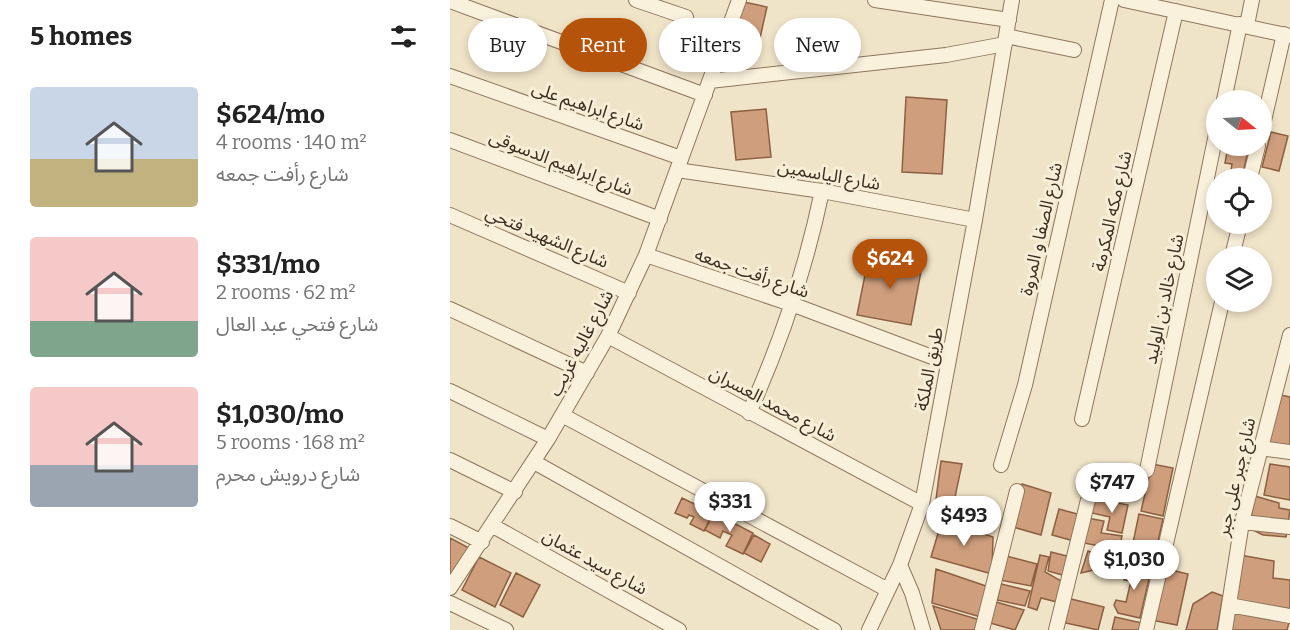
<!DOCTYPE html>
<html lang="en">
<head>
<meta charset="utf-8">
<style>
	body { margin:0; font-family:Bitter,"Noto Sans Arabic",serif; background:#f6f6f6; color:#222; height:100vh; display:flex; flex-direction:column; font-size:22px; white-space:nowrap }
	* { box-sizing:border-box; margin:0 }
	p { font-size:20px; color:#767676 }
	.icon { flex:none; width:33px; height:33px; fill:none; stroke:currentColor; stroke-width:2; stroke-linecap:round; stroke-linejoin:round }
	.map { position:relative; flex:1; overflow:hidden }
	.details { display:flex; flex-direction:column; background:#fff; width:450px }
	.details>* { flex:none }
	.banner { position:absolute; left:18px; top:18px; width:570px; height:54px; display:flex; gap:12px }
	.needle { width:39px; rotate:108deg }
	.fabs { position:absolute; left:756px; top:90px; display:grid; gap:12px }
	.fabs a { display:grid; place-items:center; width:66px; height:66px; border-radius:50%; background:#fff; box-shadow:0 3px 9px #0003; font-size:30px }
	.price { position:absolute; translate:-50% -51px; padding:0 14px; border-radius:21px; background:#fff; color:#222; font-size:20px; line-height:39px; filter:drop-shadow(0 2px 3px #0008) }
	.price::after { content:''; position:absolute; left:50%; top:36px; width:18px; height:14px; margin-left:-9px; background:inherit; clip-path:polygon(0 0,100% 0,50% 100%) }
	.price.current { background:#b45309; color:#fff }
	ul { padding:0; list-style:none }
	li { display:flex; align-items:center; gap:18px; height:150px; padding:0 30px }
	li span { display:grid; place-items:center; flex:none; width:168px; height:120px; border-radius:6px; color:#555 }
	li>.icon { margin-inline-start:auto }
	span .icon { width:72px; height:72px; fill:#fffc; stroke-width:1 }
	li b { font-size:26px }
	h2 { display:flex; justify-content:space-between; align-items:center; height:72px; padding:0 30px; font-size:26px }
	.tag { padding:0 21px; border-radius:27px; background:#fff; box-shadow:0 3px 9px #0003; font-size:21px; line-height:54px }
	.tag.current { background:#b45309; color:#fff }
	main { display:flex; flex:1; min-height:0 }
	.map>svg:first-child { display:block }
</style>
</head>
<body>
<main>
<section class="details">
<h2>5 homes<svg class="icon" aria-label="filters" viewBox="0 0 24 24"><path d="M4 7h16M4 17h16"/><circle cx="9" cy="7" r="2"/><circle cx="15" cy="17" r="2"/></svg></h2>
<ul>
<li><span style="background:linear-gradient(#c9d6e8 60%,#c2b280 0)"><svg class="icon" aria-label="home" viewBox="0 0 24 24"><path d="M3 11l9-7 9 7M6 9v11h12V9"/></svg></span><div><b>$624/mo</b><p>4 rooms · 140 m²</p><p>شارع رأفت جمعه</p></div></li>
<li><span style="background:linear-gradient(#f6c9c9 70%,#7fa58c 0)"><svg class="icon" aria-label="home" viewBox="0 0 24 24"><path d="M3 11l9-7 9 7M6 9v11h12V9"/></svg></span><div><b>$331/mo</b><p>2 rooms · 62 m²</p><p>شارع فتحي عبد العال</p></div></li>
<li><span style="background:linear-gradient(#f6c9c9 65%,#9aa5b1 0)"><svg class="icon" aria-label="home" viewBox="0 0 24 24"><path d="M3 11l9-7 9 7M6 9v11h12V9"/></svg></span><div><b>$1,030/mo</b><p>5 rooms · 168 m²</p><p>شارع درويش محرم</p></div></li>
</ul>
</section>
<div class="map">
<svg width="840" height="630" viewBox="0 0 840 630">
	<rect width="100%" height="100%" fill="#f0e4c8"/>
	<path fill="#cf9f7d" stroke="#8d5f41" stroke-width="1.5" d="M289 1 317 7 310 38 283 32Z
		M456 97 497 100 492 174 452 172Z
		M316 109 321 157 286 160 281 112Z
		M821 132 838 136 829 171 812 167Z
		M778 146 798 151 793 173 781 170 782 164 775 163Z
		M419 255 472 266 461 325 407 315Z
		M831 395 840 397V452L814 455Z
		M491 461 512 464 504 502 485 507Z
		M702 464 723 468 713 516 691 511Z
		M820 464 840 467V500L814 495Z
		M572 484 601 493 591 535 563 527Z
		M805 496 829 503V508L840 510 836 537 813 535 799 528Z
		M232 498 263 513 254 531 240 524 244 517 239 515 237 518 225 513Z
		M645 498 678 505 672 533 657 530 660 517 642 513Z
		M609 509 631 515 624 541 602 535Z
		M264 513 303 533 293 554 276 546 282 535 273 531 270 538 255 530Z
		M689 514 713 519 702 568 679 562Z
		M637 518 654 521 651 533 672 536 669 550 634 543Z
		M492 520 543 537 542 574 481 557Z
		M304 535 320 544 311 562 294 553Z
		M0 538 19 548 3 577 0 575Z
		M638 551 660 559 657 567 631 573Z
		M601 552 621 557 616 576 598 571Z
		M590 555 599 557 595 572 613 582 607 602 591 598 587 610 578 607Z
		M790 555 824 561 823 578 840 580V619L837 630H779Z
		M556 556 587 564 581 586 550 580Z
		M29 557 61 573 45 607 12 590Z
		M677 564 701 570 690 618 668 613 664 605 666 600 676 602 681 581 674 580Z
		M713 568 738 574 727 625 701 620Z
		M486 569 539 587 531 617 482 603Z
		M66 573 90 585 73 617 50 605Z
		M551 584 580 591 575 606 547 600Z
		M762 592 773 596 767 630H736L743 604Z
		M617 598 654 607 648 630 611 622Z
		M546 602 574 610 565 630 540 623Z
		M483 606 530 620 527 630H491Z
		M665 617 692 623 690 630H662Z"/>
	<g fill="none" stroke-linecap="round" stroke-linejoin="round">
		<g stroke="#8d765c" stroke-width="16">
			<path id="street" d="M186 0 236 17
				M425 0 559 20
				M674 0 840 36
				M0 1 255 95
				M797 25 802 0
				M556 36 624 50
				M0 76 231 158
				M260 81 496 55 555 44
				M774 100 790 24
				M812 129 834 34
				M0 140 210 219
				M227 170 372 191 525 220
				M800 178 808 146
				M0 215 179 293
				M196 255 344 305 498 363
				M782 256 790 224
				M0 309 137 373
				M158 336 472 504
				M0 391 98 439
				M299 413C332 340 356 268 372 191
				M112 415 438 590
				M632 419 726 11
				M810 448 840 452
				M0 460 65 492
				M84 462 384 630
				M551 465 575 385 662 0
				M697 470 766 134
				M792 522 840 527
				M0 526 32 542
				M43 526 229 630
				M450 565 462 593 473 630
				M0 588 98 439 158 336 196 255 289 0
				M0 603 56 630
				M779 605 840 616
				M419 630 450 565 472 504 525 220 562 0
				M532 630 567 491
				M606 630 638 500
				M696 630 772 302
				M775 630 792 522 840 335"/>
		</g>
		<use href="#street" stroke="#faf1dc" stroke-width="14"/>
	</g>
	<g text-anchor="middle" stroke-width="6" stroke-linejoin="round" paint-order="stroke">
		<g font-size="18" fill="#3d2e20" stroke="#f7eed8">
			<text transform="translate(138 106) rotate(19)" y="6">شارع ابراهيم على</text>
			<text transform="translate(111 163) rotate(21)" y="6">شارع ابراهيم الدسوقى</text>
			<text transform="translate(379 175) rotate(10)" y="6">شارع الياسمين</text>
			<text transform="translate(662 211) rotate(-77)" y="6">شارع مكه المكرمة</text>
			<text transform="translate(591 229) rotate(-77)" y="6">شارع الصفا و المروة</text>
			<text transform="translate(97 237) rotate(23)" y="6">شارع الشهيد فتحي</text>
			<text transform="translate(302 273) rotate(19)" y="6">شارع رأفت جمعه</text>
			<text transform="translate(714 299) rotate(-78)" y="6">شارع خالد بن الوليد</text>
			<text transform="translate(131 343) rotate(-62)" y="6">شارع غاليه غريب</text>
			<text transform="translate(479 369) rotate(-79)" y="6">طريق الملكة</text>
			<text transform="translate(323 404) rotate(28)" y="6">شارع محمد العسران</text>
			<text transform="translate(786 477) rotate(-77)" y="6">شارع جبر على جبر</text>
			<text transform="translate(145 562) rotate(29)" y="6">شارع سيد عثمان</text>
		</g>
	</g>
</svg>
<div class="fabs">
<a><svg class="needle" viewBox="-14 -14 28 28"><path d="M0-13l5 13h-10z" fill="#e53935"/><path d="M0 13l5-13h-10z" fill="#767676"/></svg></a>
<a><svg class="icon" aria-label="locate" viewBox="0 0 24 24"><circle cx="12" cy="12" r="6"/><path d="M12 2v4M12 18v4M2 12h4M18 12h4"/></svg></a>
<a><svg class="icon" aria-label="layers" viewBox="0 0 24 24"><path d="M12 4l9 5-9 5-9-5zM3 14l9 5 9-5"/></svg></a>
</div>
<b class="price current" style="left:440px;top:290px">$624</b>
<b class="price" style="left:662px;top:514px">$747</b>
<b class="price" style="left:280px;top:533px">$331</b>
<b class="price" style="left:514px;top:547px">$493</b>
<b class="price" style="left:684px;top:591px">$1,030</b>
<div class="banner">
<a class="tag">Buy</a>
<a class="tag current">Rent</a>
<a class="tag">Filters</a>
<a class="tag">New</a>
</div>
</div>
</main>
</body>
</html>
